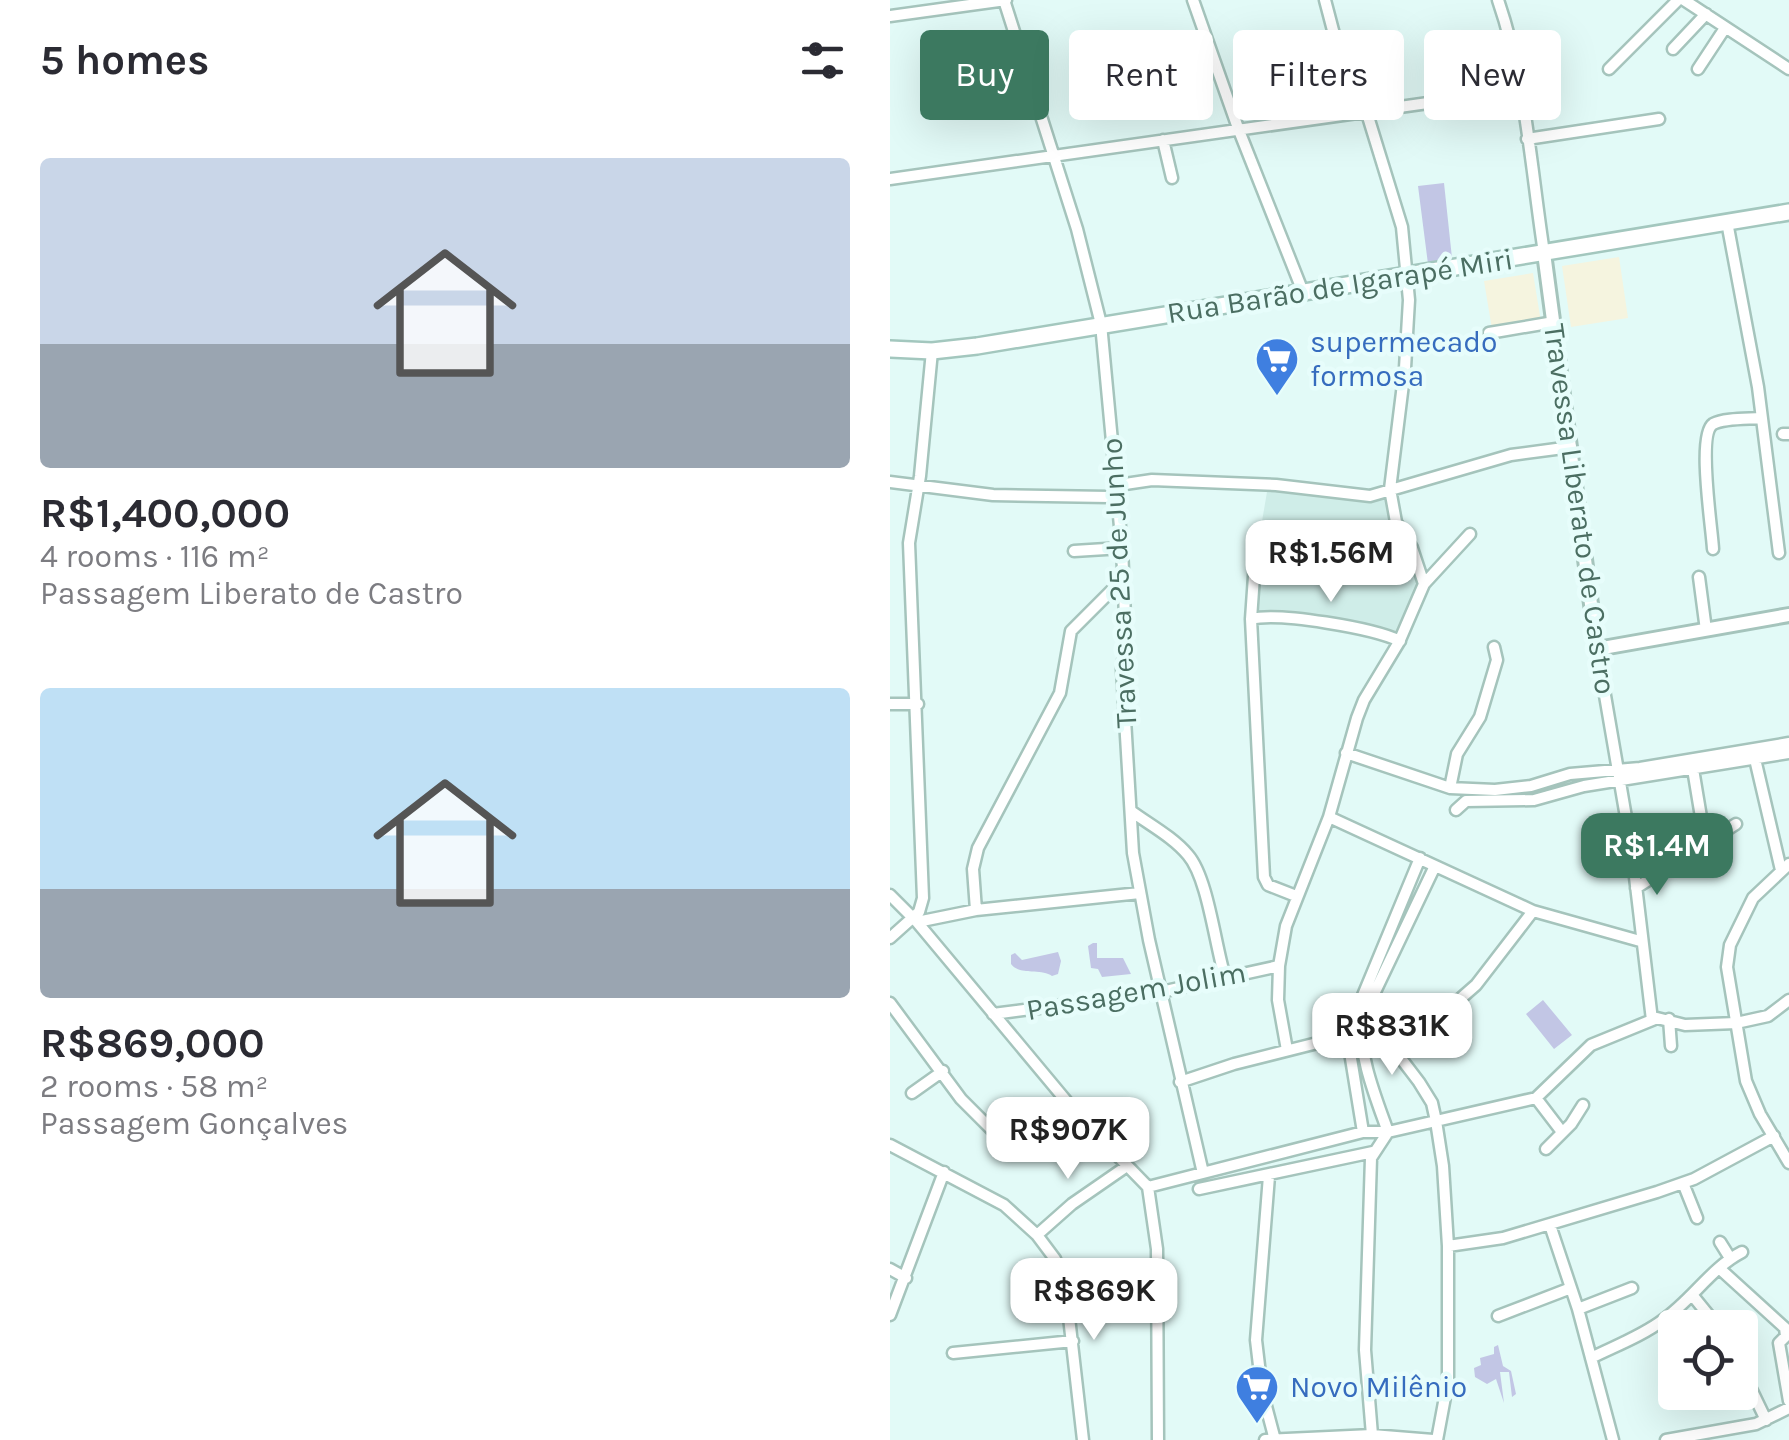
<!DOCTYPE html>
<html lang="en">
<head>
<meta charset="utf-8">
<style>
	body { margin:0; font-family:Karla,sans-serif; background:#f2f2f3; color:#2b2b33; height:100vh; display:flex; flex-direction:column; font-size:38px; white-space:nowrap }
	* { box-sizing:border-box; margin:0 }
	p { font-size:32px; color:#7c7c81 }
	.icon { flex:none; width:55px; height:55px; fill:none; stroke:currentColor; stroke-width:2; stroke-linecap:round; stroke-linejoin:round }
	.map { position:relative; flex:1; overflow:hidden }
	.side { display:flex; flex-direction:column; background:#fff; width:890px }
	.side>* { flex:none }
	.guide { position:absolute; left:30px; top:30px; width:718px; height:90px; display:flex; gap:20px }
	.fabs { position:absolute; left:768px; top:1310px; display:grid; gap:20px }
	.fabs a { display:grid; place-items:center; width:100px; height:100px; border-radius:10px; background:#fff; box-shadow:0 10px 40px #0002; font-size:50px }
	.price { position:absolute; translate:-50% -85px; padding:0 22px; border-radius:20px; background:#fff; color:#222; font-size:32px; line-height:65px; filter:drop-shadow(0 2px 5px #0008) }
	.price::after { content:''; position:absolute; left:50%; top:60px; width:30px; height:22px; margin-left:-15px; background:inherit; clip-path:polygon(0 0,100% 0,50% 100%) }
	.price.current { background:#3c7960; color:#fff }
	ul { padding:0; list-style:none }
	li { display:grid; align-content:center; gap:20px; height:530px; padding:0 40px }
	li span { display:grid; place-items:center; height:310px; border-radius:10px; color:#555 }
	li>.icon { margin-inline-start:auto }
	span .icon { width:180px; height:180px; fill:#fffc; stroke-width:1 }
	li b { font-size:42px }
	h2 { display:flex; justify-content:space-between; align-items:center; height:120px; padding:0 40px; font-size:42px }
	.tag { padding:0 35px; border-radius:10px; background:#fff; box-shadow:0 10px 40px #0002; font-size:35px; line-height:90px }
	.tag.current { background:#3c7960; color:#fff }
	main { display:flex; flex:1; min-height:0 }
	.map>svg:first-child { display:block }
</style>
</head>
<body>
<main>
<section class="side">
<h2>5 homes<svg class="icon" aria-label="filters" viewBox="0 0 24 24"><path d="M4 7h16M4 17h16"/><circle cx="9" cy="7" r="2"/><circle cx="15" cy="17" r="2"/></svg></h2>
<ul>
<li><span style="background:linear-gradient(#c9d6e8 60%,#9aa5b1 0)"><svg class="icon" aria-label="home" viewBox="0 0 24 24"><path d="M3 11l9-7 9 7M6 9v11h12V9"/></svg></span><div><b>R$1,400,000</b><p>4 rooms · 116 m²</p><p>Passagem Liberato de Castro</p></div></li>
<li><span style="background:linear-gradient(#bfe0f5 65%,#9aa5b1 0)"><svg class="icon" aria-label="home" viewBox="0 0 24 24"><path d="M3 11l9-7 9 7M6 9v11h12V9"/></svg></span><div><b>R$869,000</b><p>2 rooms · 58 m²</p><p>Passagem Gonçalves</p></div></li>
</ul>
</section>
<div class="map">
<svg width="899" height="1440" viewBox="0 0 899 1440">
	<rect width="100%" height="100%" fill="#e2faf7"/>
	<path fill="#cfede8" d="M378 486 441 496 500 489 533 580 510 638 362 614 367 551Z"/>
	<path fill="#f5f4df" d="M729 257 738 318 681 327 672 266Z
		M643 273 651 322 602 329 594 281Z"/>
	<path fill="#c2c6e5" d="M209 52 216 73 224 72 227 83 222 88H189L181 67 199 64Z
		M554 183 562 258 538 264 528 186Z
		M203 943H207V958H233L241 974 212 977 208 969 201 968 198 946Z
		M168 952 171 961 168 974 162 976C151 968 130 976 121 964V955L125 953 132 960Z
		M653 1000 682 1035 664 1049 636 1014Z
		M608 1345 613 1366 621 1371 626 1394 622 1397 619 1372H610L614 1403 606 1379 597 1384 585 1377 584 1368 591 1365 590 1358 604 1354V1347Z"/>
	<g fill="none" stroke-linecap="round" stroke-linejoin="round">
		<g stroke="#a5c4bc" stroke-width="15">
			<path id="minor" d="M114 0 187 229 211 324 232 548 236 640 232 669 243 853 259 940 313 1173
				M303 0 348 128 413 292
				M435 0 445 38 476 110 512 227 519 300 515 368 500 489 506 522 522 548 534 584
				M608 0C636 81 641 169 654 253
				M794 0 899 69
				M0 16 116 0
				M783 49 816 14
				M719 69 788 0
				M808 69 835 28
				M637 139 769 119
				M273 140 282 178
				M0 179 630 90
				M837 222 868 387 889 553
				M599 333 664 322
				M893 434H899
				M0 482 103 495 219 497 235 484 262 480 386 485 480 496 621 455 681 447
				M823 549C822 528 807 435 823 424 834 418 858 419 870 418
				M184 551 232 548
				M365 562 361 619 374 877 378 885 406 896
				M809 577 816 630
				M361 619C389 612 483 628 510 641
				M707 649 742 852 762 1020
				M0 704H28
				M456 753 560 788 605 790 641 786 680 774 750 768 899 743
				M865 759 891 870
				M803 769 815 841
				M560 788 567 754 590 717 607 660 604 647
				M566 810 576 801 644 800 694 786 899 753
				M241 811C260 825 283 837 298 855 318 878 325 945 335 977
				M439 817 643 911 750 941
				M899 864 863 898 840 945 837 967 856 1081 870 1114 899 1163
				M746 888 846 824
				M0 895 27 922 188 1115 258 1187 267 1249 268 1440
				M86 910 83 869 88 848 170 693 181 631 233 579
				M27 922 86 910 250 893
				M0 938 29 912 33 898 19 543 30 476 42 351
				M0 1003 71 1099 109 1137 111 1135 134 1152
				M103 1014 271 992 389 966
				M779 1019 781 1046
				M538 1027 586 985 643 911
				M397 1050 388 1000 389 966 396 926 439 817 467 718 474 700 509 642 534 584 580 534
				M290 1082 344 1064 467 1033 500 1044 529 1082 542 1103 546 1121 553 1166 558 1246V1381L547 1440
				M22 1093 53 1071
				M646 1098 672 1132
				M473 1132 457 1034 530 858
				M498 1132C486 1098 468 1055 472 1019L545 866
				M0 1145 114 1205 147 1235 165 1259 176 1291 193 1440
				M656 1149 681 1124 693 1105
				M379 1176 366 1340 372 1391 385 1440
				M793 1183 807 1218
				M258 1187 473 1132H498L646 1098 701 1045 767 1018 795 1025 846 1023 878 1016 899 1000
				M309 1189 483 1152
				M660 1225 688 1309 723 1440
				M147 1235 182 1204 237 1166
				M830 1242 840 1258
				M558 1246 613 1238 767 1192 804 1179 884 1136
				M829 1268 895 1328 896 1336 889 1343 899 1401
				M0 1269 16 1278
				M803 1296 829 1328
				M688 1309 742 1288
				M0 1315 54 1172
				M608 1316 681 1288
				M63 1353 183 1341
				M701 1358C725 1346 752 1336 773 1320 802 1300 821 1268 852 1252
				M850 1366 876 1420
				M482 1435 475 1350 481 1158 498 1132
				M375 1440 482 1435 543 1440
				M776 1440 866 1424 899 1408"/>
		</g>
		<g stroke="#a5c4bc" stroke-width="18">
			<path id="tertiary" d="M654 253 707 649 899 615"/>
		</g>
		<g stroke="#a3c7be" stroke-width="20">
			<path id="secondary" d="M0 349 42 351 87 346 899 212"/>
		</g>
		<use href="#minor" stroke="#fff" stroke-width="10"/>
		<use href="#tertiary" stroke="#fff" stroke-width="12"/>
		<use href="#secondary" stroke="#fff" stroke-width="15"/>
	</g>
	<defs>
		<g id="supermarket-pin" transform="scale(2.25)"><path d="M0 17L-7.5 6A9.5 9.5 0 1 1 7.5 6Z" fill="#3f7fe0" stroke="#e7fdfb"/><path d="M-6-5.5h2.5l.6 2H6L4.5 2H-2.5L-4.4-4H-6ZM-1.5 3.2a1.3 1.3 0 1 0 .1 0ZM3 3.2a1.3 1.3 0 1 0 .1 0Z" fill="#fff"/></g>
	</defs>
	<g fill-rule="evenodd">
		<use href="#supermarket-pin" x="387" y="359"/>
		<use href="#supermarket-pin" x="367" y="1387"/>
	</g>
	<g text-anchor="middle" stroke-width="9" stroke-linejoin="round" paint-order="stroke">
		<g font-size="30" fill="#4b6e62" stroke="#e7fdfb">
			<text transform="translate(450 286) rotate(-9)" y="10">Rua Barão de Igarapé Miri</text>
			<text transform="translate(690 509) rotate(82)" y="10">Travessa Liberato de Castro</text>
			<text transform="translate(229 583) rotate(-93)" y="10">Travessa 25 de Junho</text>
			<text transform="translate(246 991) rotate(-10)" y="10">Passagem Jolim</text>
		</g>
		<g font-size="30" fill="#366cbe" stroke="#e7fdfb" text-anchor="start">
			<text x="420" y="352">supermecado<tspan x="420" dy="34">formosa</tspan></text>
			<text x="400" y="1397">Novo Milênio</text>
		</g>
	</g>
</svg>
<div class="fabs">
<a><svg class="icon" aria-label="locate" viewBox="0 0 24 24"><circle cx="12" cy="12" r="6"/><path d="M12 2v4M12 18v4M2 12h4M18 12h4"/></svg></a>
</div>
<b class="price" style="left:441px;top:605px">R$1.56M</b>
<b class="price current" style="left:767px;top:898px">R$1.4M</b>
<b class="price" style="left:502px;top:1078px">R$831K</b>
<b class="price" style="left:178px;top:1182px">R$907K</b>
<b class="price" style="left:204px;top:1343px">R$869K</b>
<div class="guide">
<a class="tag current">Buy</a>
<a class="tag">Rent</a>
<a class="tag">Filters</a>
<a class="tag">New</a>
</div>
</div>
</main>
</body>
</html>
